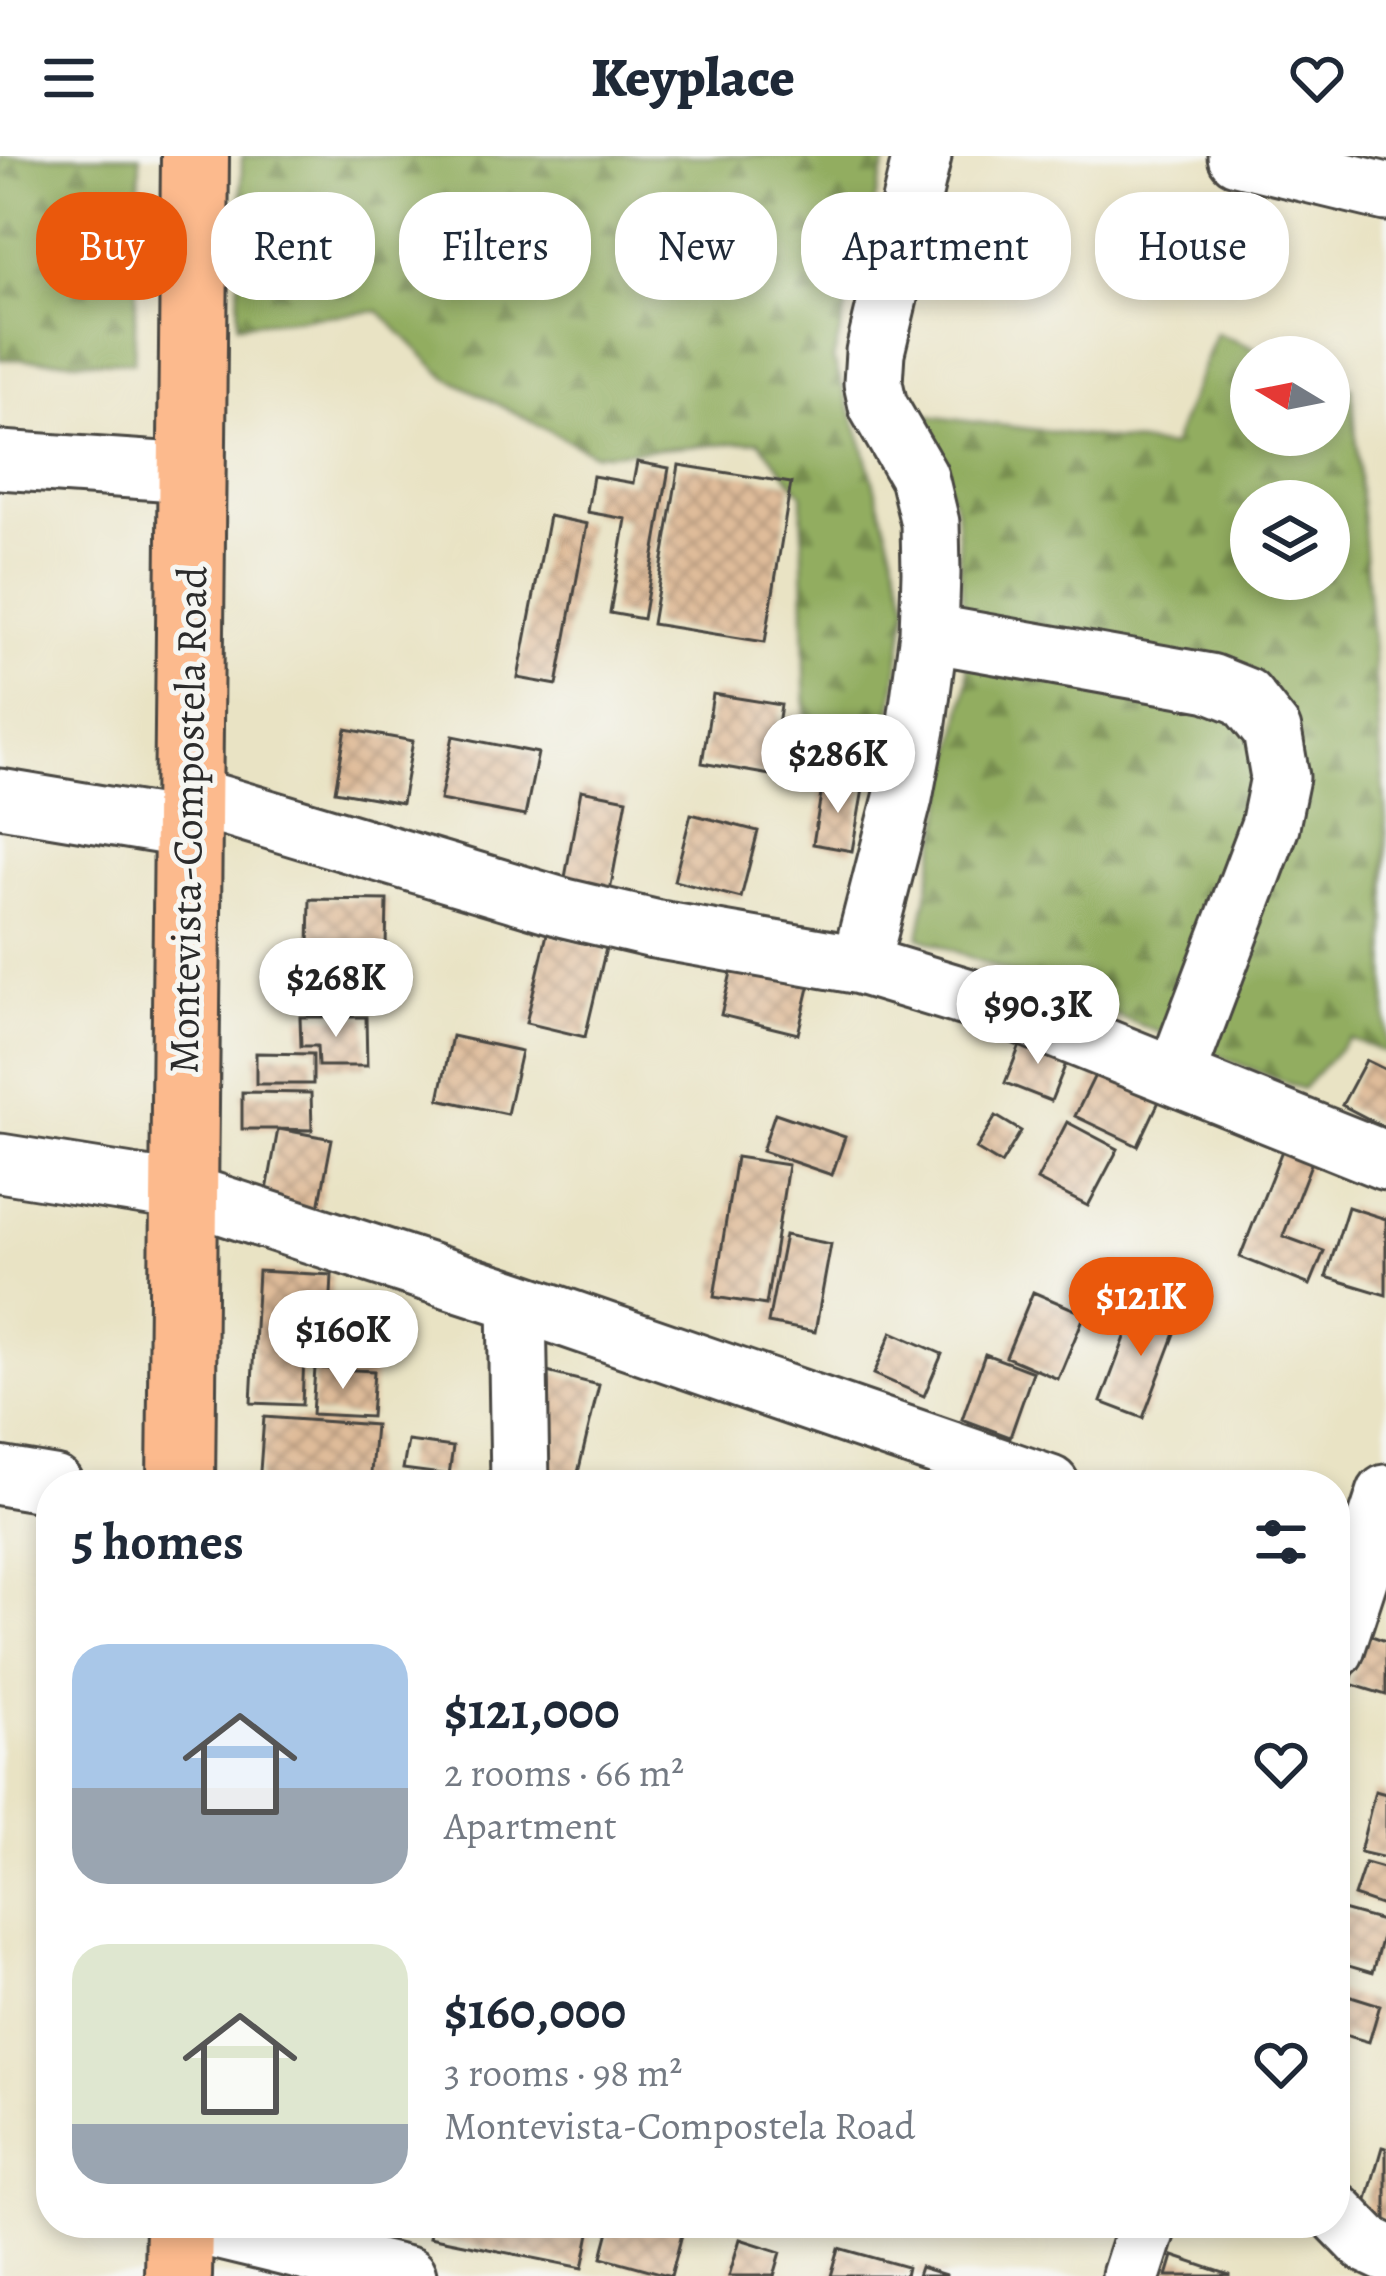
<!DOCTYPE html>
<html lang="en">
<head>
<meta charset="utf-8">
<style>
	body { margin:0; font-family:Alegreya,serif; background:#f2f2f3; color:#1f2937; height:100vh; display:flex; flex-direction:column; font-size:45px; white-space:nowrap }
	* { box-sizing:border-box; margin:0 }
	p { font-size:39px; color:#747a83 }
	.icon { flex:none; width:66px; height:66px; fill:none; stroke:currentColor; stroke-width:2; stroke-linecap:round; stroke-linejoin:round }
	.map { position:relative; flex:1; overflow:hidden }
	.sheet { position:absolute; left:36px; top:1314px; width:1314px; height:768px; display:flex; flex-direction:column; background:#fff; border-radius:48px; box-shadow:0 6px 18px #0003 }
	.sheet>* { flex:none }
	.banner { position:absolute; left:36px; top:36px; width:1314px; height:108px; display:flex; gap:24px }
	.needle { width:78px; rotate:280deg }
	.fabs { position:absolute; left:1230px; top:180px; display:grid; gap:24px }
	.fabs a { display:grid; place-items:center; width:120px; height:120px; border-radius:50%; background:#fff; box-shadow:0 6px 18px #0003; font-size:60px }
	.price { position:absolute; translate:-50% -102px; padding:0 27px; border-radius:42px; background:#fff; color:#222; font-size:39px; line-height:78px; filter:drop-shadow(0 3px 6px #0008) }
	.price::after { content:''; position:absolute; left:50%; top:72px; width:36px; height:27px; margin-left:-18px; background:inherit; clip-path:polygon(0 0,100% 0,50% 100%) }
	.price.selected { background:#ea580c; color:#fff }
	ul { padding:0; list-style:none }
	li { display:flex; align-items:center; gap:36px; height:300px; padding:0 36px }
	li span { display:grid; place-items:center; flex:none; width:336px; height:240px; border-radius:36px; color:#555 }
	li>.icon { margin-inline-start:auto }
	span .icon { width:144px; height:144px; fill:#fffc; stroke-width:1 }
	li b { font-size:51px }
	h2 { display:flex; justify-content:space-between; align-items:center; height:144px; padding:0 36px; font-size:51px }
	.pill { padding:0 42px; border-radius:48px; background:#fff; box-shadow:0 6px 18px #0003; font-size:42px; line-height:108px }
	.pill.selected { background:#ea580c; color:#fff }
	header { display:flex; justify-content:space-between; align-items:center; height:156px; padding:0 36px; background:#fff; font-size:54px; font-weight:800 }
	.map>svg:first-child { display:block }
</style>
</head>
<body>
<header><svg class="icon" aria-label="menu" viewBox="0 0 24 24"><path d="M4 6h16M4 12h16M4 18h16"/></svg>Keyplace<svg class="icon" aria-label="heart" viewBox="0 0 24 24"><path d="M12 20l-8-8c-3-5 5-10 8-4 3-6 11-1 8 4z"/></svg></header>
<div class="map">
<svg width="1386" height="2120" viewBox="0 0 1386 2120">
	<defs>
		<pattern id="forest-firs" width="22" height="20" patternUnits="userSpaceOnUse" patternTransform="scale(3)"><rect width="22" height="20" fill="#92ad60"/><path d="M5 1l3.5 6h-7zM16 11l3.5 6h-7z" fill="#778d4f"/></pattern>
		<pattern id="building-cross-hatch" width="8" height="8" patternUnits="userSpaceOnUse" patternTransform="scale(3)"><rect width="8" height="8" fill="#dfbc9a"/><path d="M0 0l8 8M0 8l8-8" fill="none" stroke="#b5997e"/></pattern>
	</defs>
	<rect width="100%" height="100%" fill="#f6f6f2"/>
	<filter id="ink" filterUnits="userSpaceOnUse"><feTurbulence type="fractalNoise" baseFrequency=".00833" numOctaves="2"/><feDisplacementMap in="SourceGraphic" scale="24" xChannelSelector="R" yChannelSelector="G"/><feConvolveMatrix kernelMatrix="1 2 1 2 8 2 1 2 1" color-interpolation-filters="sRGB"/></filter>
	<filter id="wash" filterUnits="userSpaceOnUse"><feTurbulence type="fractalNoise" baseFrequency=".004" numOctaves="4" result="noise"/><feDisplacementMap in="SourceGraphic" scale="48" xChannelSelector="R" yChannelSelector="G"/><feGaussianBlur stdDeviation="2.7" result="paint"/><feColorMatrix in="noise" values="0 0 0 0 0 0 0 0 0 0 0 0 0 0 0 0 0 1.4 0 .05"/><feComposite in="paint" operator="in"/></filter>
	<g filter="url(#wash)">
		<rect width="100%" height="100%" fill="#e9e3c4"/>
		<path fill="url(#forest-firs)" stroke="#5e6c46" stroke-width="3" fill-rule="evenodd" d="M0 0H140L134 206 0 203Z
			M242 0H887L833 203 863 289 908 448 880 628 806 569 802 338 759 285 594 298 444 220 379 155 238 168Z
			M1216 177 1276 201H1251V279H1329V222L1352 232 1386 666V897L1349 882 1302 933 919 781 968 523 956 352 920 259 1171 291ZM1251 345H1329V423H1251Z"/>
		<g id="blocks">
			<path fill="url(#building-cross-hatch)" d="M637 306 669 312 643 463 610 457 626 363 587 356 593 320 633 327Z
				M679 309 791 327 765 486 652 468Z
				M549 360 587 368 557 529 518 522Z
				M713 538 781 549 770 619 702 607Z
				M346 573 413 585 402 647 335 635Z
				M453 580 538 597 525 660 440 644Z
				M823 626 863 633 852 695 813 688Z
				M581 634 627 643 610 735 564 727Z
				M691 658 758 675 741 742 674 725Z
				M310 743 387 744 386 792 309 791Z
				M547 778 606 792 585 881 526 867Z
				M734 804 811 823 798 878 721 859Z
				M300 861H366L367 910H318L317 890H301Z
				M1025 877 1071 895 1051 945 1005 927Z
				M452 880 521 895 507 958 439 943Z
				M256 897 313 898V928H256Z
				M1366 904 1386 914V972L1342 949Z
				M1101 907 1163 937 1138 990 1075 960Z
				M242 936 311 937 312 974 279 973 332 983 318 1056 265 1046 278 973H242Z
				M775 957 845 981 832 1019 762 995Z
				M996 960 1021 975 1001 1008 976 993Z
				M1067 966 1118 993 1088 1050 1037 1024Z
				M1283 992 1313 1003 1283 1080 1324 1095 1310 1129 1240 1101Z
				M736 1001 788 1009 766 1149 714 1141Z
				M1348 1051 1386 1063V1139L1326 1121Z
				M785 1079 831 1088 815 1176 768 1167Z
				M258 1115 332 1119 328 1200 304 1199 302 1249 251 1247Z
				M1033 1136 1085 1158 1058 1223 1006 1201Z
				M1139 1144 1182 1159 1143 1262 1101 1246Z
				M892 1176 942 1198 924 1240 874 1218Z
				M985 1198 1033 1216 1010 1281 962 1263Z
				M315 1212 374 1215 371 1261 312 1258Z
				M543 1215 599 1229 576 1325 538 1314Z
				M264 1261 375 1269 370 1329H259Z
				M408 1285 453 1291 449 1319 403 1313Z
				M1366 1478 1386 1485V1539L1350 1528Z
				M1375 1635 1386 1638V1702L1360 1696Z
				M1365 1707 1386 1713V1751L1354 1740Z
				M1335 1752 1386 1766 1372 1817 1335 1806Z
				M1335 1835 1380 1849 1369 1886 1345 1879 1336 1907Z
				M1382 1991 1386 1992V2064L1363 2057Z
				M432 2067H592L583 2112 429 2081Z
				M611 2067H685L671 2120 602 2101Z
				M740 2083 781 2096 774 2120H729Z
				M839 2092 907 2111 905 2120H831Z
				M1173 2100 1230 2119V2120H1167Z
				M920 2111 946 2119V2120H917Z"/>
		</g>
	</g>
	<g filter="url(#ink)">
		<use href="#blocks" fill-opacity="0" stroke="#484742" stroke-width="3"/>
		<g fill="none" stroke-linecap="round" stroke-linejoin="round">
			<g stroke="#484742" stroke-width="63">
				<path id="minor" d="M1237 0 1386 36
					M0 304 191 317
					M929 477 1210 527 1245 541 1272 575 1280 621 1270 670 1176 919
					M188 639 565 752 654 773 860 809 1012 855 1386 1005
					M0 642 187 673
					M860 809 903 642 916 573 929 477 931 417 930 367 919 321 878 250 873 227 875 196 922 0
					M0 1007 182 1036 517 1145 1050 1329
					M517 1145 520 1329
					M0 1320 54 1329
					M1335 1494 1386 1338
					M1335 2055 1367 2088 1386 2097
					M187 2067 407 2120
					M1131 2120 1148 2067"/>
			</g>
			<g stroke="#484742" stroke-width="72">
				<path id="major" d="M181 1329 195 0
					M178 2120 179 2067"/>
			</g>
			<use href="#minor" stroke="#fff" stroke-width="57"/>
			<use href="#major" stroke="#fcba8d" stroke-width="66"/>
		</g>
	</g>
	<g text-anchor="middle" stroke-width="10" stroke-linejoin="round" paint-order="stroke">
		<g font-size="42" fill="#2b2b2b" stroke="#f6f6f2">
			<text transform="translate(187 664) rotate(-89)" y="15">Montevista-Compostela Road</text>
		</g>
	</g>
</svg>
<div class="fabs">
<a><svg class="needle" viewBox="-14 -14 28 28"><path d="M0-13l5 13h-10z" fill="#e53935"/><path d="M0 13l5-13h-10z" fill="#747a83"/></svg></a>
<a><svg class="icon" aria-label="layers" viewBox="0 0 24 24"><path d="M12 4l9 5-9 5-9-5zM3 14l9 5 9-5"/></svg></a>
</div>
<b class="price" style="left:838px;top:660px">$286K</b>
<b class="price" style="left:336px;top:884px">$268K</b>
<b class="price" style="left:1038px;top:911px">$90.3K</b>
<b class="price selected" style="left:1141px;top:1203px">$121K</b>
<b class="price" style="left:343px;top:1236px">$160K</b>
<div class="banner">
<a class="pill selected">Buy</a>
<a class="pill">Rent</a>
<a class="pill">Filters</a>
<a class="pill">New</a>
<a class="pill">Apartment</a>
<a class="pill">House</a>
</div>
<section class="sheet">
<h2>5 homes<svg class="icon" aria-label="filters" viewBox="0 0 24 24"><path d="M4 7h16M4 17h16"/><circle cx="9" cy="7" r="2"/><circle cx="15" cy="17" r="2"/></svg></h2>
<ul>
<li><span style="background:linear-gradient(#a9c7e8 60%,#9aa5b1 0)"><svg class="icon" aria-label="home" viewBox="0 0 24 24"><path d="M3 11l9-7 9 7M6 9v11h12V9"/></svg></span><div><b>$121,000</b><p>2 rooms · 66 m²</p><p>Apartment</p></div><svg class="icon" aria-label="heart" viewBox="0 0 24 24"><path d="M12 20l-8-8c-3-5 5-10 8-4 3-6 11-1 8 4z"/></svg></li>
<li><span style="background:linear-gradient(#dfe7d0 75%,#9aa5b1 0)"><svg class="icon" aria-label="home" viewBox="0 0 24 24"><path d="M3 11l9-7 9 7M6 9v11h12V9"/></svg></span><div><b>$160,000</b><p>3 rooms · 98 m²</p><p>Montevista-Compostela Road</p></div><svg class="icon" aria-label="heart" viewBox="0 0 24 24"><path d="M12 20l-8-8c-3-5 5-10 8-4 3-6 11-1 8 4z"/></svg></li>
</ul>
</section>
</div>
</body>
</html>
